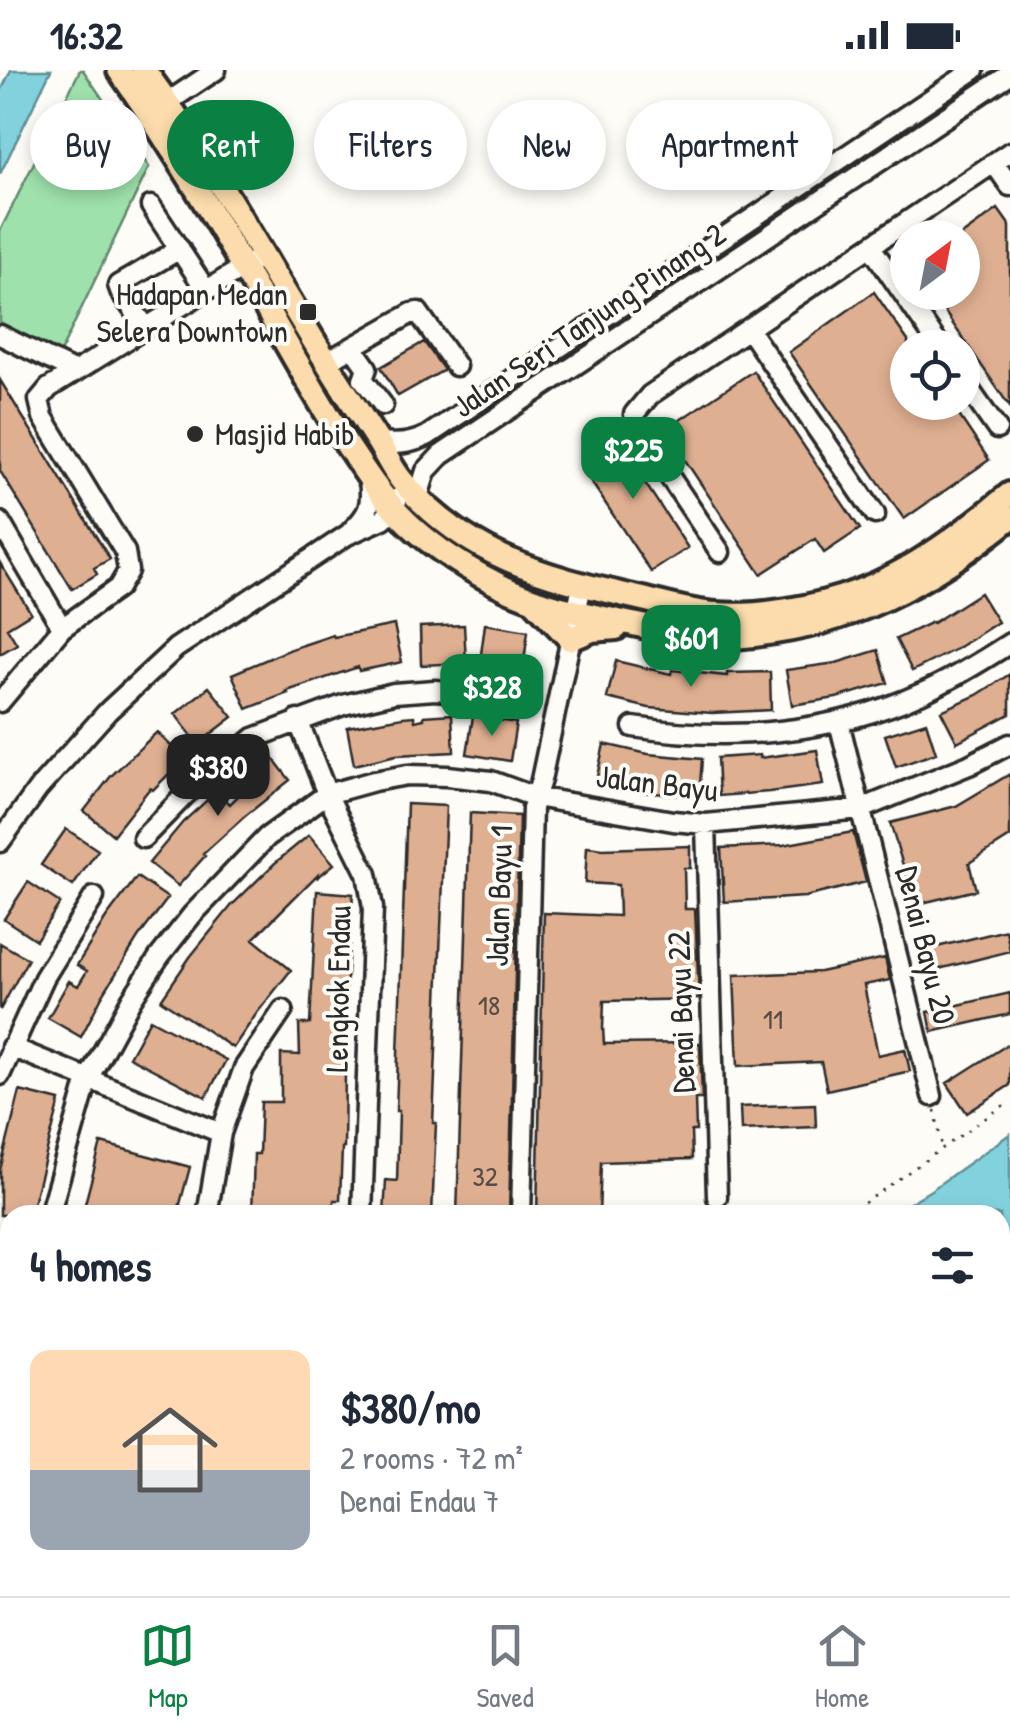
<!DOCTYPE html>
<html lang="en">
<head>
<meta charset="utf-8">
<style>
	body { margin:0; font-family:"Patrick Hand",sans-serif; background:#f6f6f7; color:#1f2937; height:100vh; display:flex; flex-direction:column; font-size:38px; white-space:nowrap }
	* { box-sizing:border-box; margin:0 }
	p { font-size:32px; color:#747a83 }
	.icon { flex:none; width:55px; height:55px; fill:none; stroke:currentColor; stroke-width:2; stroke-linecap:round; stroke-linejoin:round }
	.map { position:relative; flex:1; overflow:hidden }
	.details { position:absolute; left:0px; top:1135px; width:1010px; height:392px; display:flex; flex-direction:column; background:#fff; border-radius:30px 30px 0 0; box-shadow:0 5px 15px #0003 }
	.details>* { flex:none }
	.banner { position:absolute; left:30px; top:30px; width:950px; height:90px; display:flex; gap:20px }
	.needle { width:65px; rotate:32deg }
	.controls { position:absolute; left:890px; top:150px; display:grid; gap:20px }
	.controls a { display:grid; place-items:center; width:90px; height:90px; border-radius:50%; background:#fff; box-shadow:0 5px 15px #0003; font-size:50px }
	.price { position:absolute; translate:-50% -85px; padding:0 22px; border-radius:20px; background:#0b8043; color:#fff; font-size:32px; line-height:65px; filter:drop-shadow(0 2px 5px #0008) }
	.price::after { content:''; position:absolute; left:50%; top:60px; width:30px; height:22px; margin-left:-15px; background:inherit; clip-path:polygon(0 0,100% 0,50% 100%) }
	.price.on { background:#222; color:#fff }
	ul { padding:0; list-style:none }
	li { display:flex; align-items:center; gap:30px; height:250px; padding:0 30px }
	li span { display:grid; place-items:center; flex:none; width:280px; height:200px; border-radius:20px; color:#555 }
	li>.icon { margin-inline-start:auto }
	span .icon { width:120px; height:120px; fill:#fffc; stroke-width:1 }
	li b { font-size:42px }
	h2 { display:flex; justify-content:space-between; align-items:center; height:120px; padding:0 30px; font-size:42px }
	.tag { padding:0 35px; border-radius:45px; background:#fff; box-shadow:0 5px 15px #0003; font-size:35px; line-height:90px }
	.tag.on { background:#0b8043; color:#fff }
	.status { display:flex; justify-content:space-between; align-items:center; height:70px; padding:0 50px; background:#fff; direction:ltr }
	.status svg { height:28px; fill:currentColor }
	.tabs { display:flex; justify-content:space-around; align-items:center; height:140px; border-top:2px solid #e0e1e3; background:#fff; font-size:28px; color:#747a83 }
	.tabs a { display:grid; justify-items:center; gap:5px }
	.tabs .on { color:#0b8043 }
	.map>svg:first-child { display:block }
</style>
</head>
<body>
<div class="status"><b>16:32</b><svg viewBox="0 0 49 12"><path d="M0 12V9h3v3zM5 12V6h3v6zM10 12V3h3v9zM15 12V0h3v12zM26 1h20v11H26zM47 4h2v5h-2z"/></svg></div>
<div class="map">
<svg width="1010" height="1526" viewBox="0 0 1010 1526">
	<rect width="100%" height="100%" fill="#fdfcf7"/>
	<filter id="ink" filterUnits="userSpaceOnUse"><feTurbulence type="fractalNoise" baseFrequency=".01" numOctaves="2"/><feDisplacementMap in="SourceGraphic" scale="20" xChannelSelector="R" yChannelSelector="G"/><feConvolveMatrix kernelMatrix="1 2 1 2 8 2 1 2 1" color-interpolation-filters="sRGB"/></filter>
	<g filter="url(#ink)">
		<path fill="#9ee1ac" stroke="#64866c" stroke-width="2.5" d="M80 0H83L149 97 60 283 0 252V161Z"/>
		<path fill="#82d2dd" stroke="#5f8f96" stroke-width="2.5" d="M11 0H51L0 104V23Z
			M1010 1064V1526H621L622 1518H1000V1145H890L931 1120Z"/>
		<path fill="#dfaf91" stroke="#2b2b2b" stroke-width="2.5" d="M998 139 1010 156V337L931 222H962V165Z
			M874 222 908 271V332H950L989 390 904 449 789 282Z
			M424 272 444 300 398 326 381 297Z
			M753 301 860 459 824 483 815 469 761 504 665 360Z
			M0 310 110 489 94 498 97 504 72 519 0 401Z
			M608 357 688 478 651 502 590 410 601 403 582 374Z
			M0 493 31 543 7 558 17 574 0 584Z
			M980 523 998 552 956 579 912 601 896 569 932 552 933 553Z
			M485 554 528 561 523 599 480 592Z
			M394 555 402 592 359 601 358 597 287 621 288 623 247 639 232 604 291 579 333 565 334 567Z
			M464 555 466 593 421 595 420 557Z
			M878 580 888 613 836 628 792 635 786 600 836 593Z
			M616 591 671 604 672 600 727 606V603L770 602 771 640 712 643 649 638 607 628Z
			M1010 604V644L957 672 941 641 977 625Z
			M209 617 233 647 198 674 175 644Z
			M452 644 454 682 396 685 354 695 347 657 403 647 414 646 415 651 424 649V646Z
			M473 646 516 653 510 691 467 684Z
			M926 652 936 683 896 697 885 665Z
			M157 662 184 689 153 720 150 718 113 765 84 741 111 706Z
			M604 674 648 684 702 689 699 727 642 722 596 711Z
			M817 680 823 715 769 722 719 726 717 688 760 685V688Z
			M263 684 267 690 272 687 290 710 244 747 203 784 205 786 178 816 149 793 183 752 217 721 230 734 238 726 228 712Z
			M1010 704V767L969 793 976 820 918 834 910 804 906 805 890 753 956 736Z
			M407 734 446 736 433 1053H436L432 1145H384L386 1110 397 1111 399 1041H396Z
			M470 743 519 746 509 1145H457Z
			M66 759 98 780 73 816 41 795Z
			M853 762 866 812 805 827 724 832 721 778 783 775Z
			M309 765 334 794 318 807V804L253 869 291 900 257 943 233 978 161 930 190 887 232 835 275 793Z
			M690 776V798H684L685 839H695L699 929 604 931 603 958 604 974 700 973 702 1029H695L696 1061H691L692 1089 601 1092 599 1145H537L544 843 619 846 618 815 585 813 587 777 603 779Z
			M137 807 168 828 138 868 102 926 81 967 48 948 69 911 78 916 87 901 77 895 106 848Z
			M28 812 60 833 36 870 4 849Z
			M317 821 353 824 346 919 344 1078H342L340 1130H334V1145H252L254 1084H259L261 1032H281V984L300 985 299 954H310Z
			M1006 860 1010 881 931 901 925 880Z
			M0 873 28 889 0 940Z
			M885 888 890 910 864 915 878 985 905 979 910 1001 827 1020 821 992 738 996 734 905 820 902Z
			M1010 923V944L932 962 928 942Z
			M150 949 226 990 206 1027 129 987Z
			M1010 973V1015L967 1043 947 1013Z
			M20 1021 60 1031 30 1145H0V1100Z
			M815 1034 816 1057 741 1060 740 1037Z
			M101 1073 190 1097 177 1145H82Z"/>
		<g fill="none" stroke-linecap="round" stroke-linejoin="round">
			<g stroke="#2b2b2b" stroke-width="25">
				<path id="minor" d="M168 32 216 0
					M994 93 1010 116
					M151 136 206 220
					M871 177 941 278
					M146 257 121 223 118 215 180 179
					M749 260 875 444
					M0 265 75 302
					M353 278 367 298 363 309 383 335
					M326 292 412 243 418 242 456 296
					M962 309 997 359
					M378 372C396 376 411 374 427 366L974 0
					M418 427 426 401 441 385 1010 4
					M0 452 62 558
					M351 461C370 443 372 435 369 409
					M720 482 637 358 634 344 650 325 1010 82
					M0 632 62 558 118 518 128 501 125 482 43 347 39 330 49 318 252 192
					M298 650 327 724 367 804 373 838 362 1145
					M839 652 932 1026
					M633 657C730 672 832 664 922 623 953 609 982 591 1010 573
					M706 754 717 1127
					M143 768 191 719 254 668 343 635 394 623 435 620 482 624
					M0 772 38 719 108 641 176 578 347 465 383 449 394 439 398 428
					M11 977 221 1063
					M0 1005 44 908 94 827
					M49 1145 88 1009 131 930 159 887 192 845 267 767 327 724 374 711 407 705 447 706 491 711 535 727 673 751 706 754 861 739 969 695 1010 674
					M207 1145 221 1063 244 998 283 940
					M521 1145 532 738 541 710 582 515
					M0 1387 10 1386"/>
			</g>
			<g stroke="#2b2b2b" stroke-width="30">
				<path id="major" d="M119 0C164 63 205 131 244 199 277 256 307 313 343 369 360 394 376 420 397 442 424 471 460 495 495 513 542 538 596 546 647 557 664 561 682 565 699 567 724 569 750 566 775 562 864 549 940 505 1010 448
					M144 0C219 102 277 215 345 321 356 338 367 355 378 372 386 385 392 399 402 411 466 486 542 506 634 527 661 533 688 542 716 544 758 548 818 537 857 522 914 501 964 462 1010 424
					M535 532 570 569 592 560 616 558"/>
			</g>
			<path stroke="#2b2b2b" stroke-width="2.5" stroke-dasharray="2.5 8" stroke-linecap="butt" d="M935 1040 942 1077
				M847 1145 1010 1031"/>
			<use href="#minor" stroke="#fdfcf7" stroke-width="18"/>
			<use href="#major" stroke="#fcdcac" stroke-width="22"/>
		</g>
	</g>
	<g fill="#2b2b2b" stroke="#fdfcf7" stroke-width="4">
		<rect x="298" y="232" width="20" height="20" rx="5"/>
		<circle cx="195" cy="364" r="10"/>
	</g>
	<g text-anchor="middle" stroke-width="8" stroke-linejoin="round" paint-order="stroke">
		<g font-size="28" fill="#584c44">
			<text x="489" y="945">18</text>
			<text x="773" y="959">11</text>
			<text x="485" y="1116">32</text>
		</g>
		<g font-size="32" fill="#2b2b2b" stroke="#fdfcf7" text-anchor="end">
			<text x="288" y="235">Hadapan Medan<tspan x="288" dy="37">Selera Downtown</tspan></text>
			<text x="215" y="375" text-anchor="start">Masjid Habib</text>
		</g>
		<g font-size="32" fill="#2b2b2b" stroke="#fdfcf7">
			<text transform="translate(589 250) rotate(-34)" y="11">Jalan Seri Tanjung Pinang 2</text>
			<text transform="translate(657 713) rotate(7)" y="11">Jalan Bayu</text>
			<text transform="translate(499 826) rotate(-88)" y="11">Jalan Bayu 1</text>
			<text transform="translate(926 875) rotate(76)" y="11">Denai Bayu 20</text>
			<text transform="translate(338 919) rotate(-89)" y="11">Lengkok Endau</text>
			<text transform="translate(681 942) rotate(-92)" y="11">Denai Bayu 22</text>
		</g>
	</g>
</svg>
<div class="controls">
<a><svg class="needle" viewBox="-14 -14 28 28"><path d="M0-13l5 13h-10z" fill="#e53935"/><path d="M0 13l5-13h-10z" fill="#747a83"/></svg></a>
<a><svg class="icon" aria-label="locate" viewBox="0 0 24 24"><circle cx="12" cy="12" r="6"/><path d="M12 2v4M12 18v4M2 12h4M18 12h4"/></svg></a>
</div>
<b class="price" style="left:633px;top:432px">$225</b>
<b class="price" style="left:691px;top:620px">$601</b>
<b class="price" style="left:492px;top:669px">$328</b>
<b class="price on" style="left:218px;top:749px">$380</b>
<div class="banner">
<a class="tag">Buy</a>
<a class="tag on">Rent</a>
<a class="tag">Filters</a>
<a class="tag">New</a>
<a class="tag">Apartment</a>
</div>
<section class="details">
<h2>4 homes<svg class="icon" aria-label="filters" viewBox="0 0 24 24"><path d="M4 7h16M4 17h16"/><circle cx="9" cy="7" r="2"/><circle cx="15" cy="17" r="2"/></svg></h2>
<ul>
<li><span style="background:linear-gradient(#ffd9b3 60%,#9aa5b1 0)"><svg class="icon" aria-label="home" viewBox="0 0 24 24"><path d="M3 11l9-7 9 7M6 9v11h12V9"/></svg></span><div><b>$380/mo</b><p>2 rooms · 72 m²</p><p>Denai Endau 7</p></div></li>
</ul>
</section>
</div>
<nav class="tabs">
<a class="on"><svg class="icon" aria-label="map" viewBox="0 0 24 24"><path d="M3 6l6-2 6 2 6-2v14l-6 2-6-2-6 2zM9 4v14M15 6v14"/></svg>Map</a>
<a><svg class="icon" aria-label="saved" viewBox="0 0 24 24"><path d="M7 4h10v16l-5-4-5 4z"/></svg>Saved</a>
<a><svg class="icon" aria-label="home" viewBox="0 0 24 24"><path d="M3 11l9-7 9 7M6 9v11h12V9"/></svg>Home</a>
</nav>
</body>
</html>
